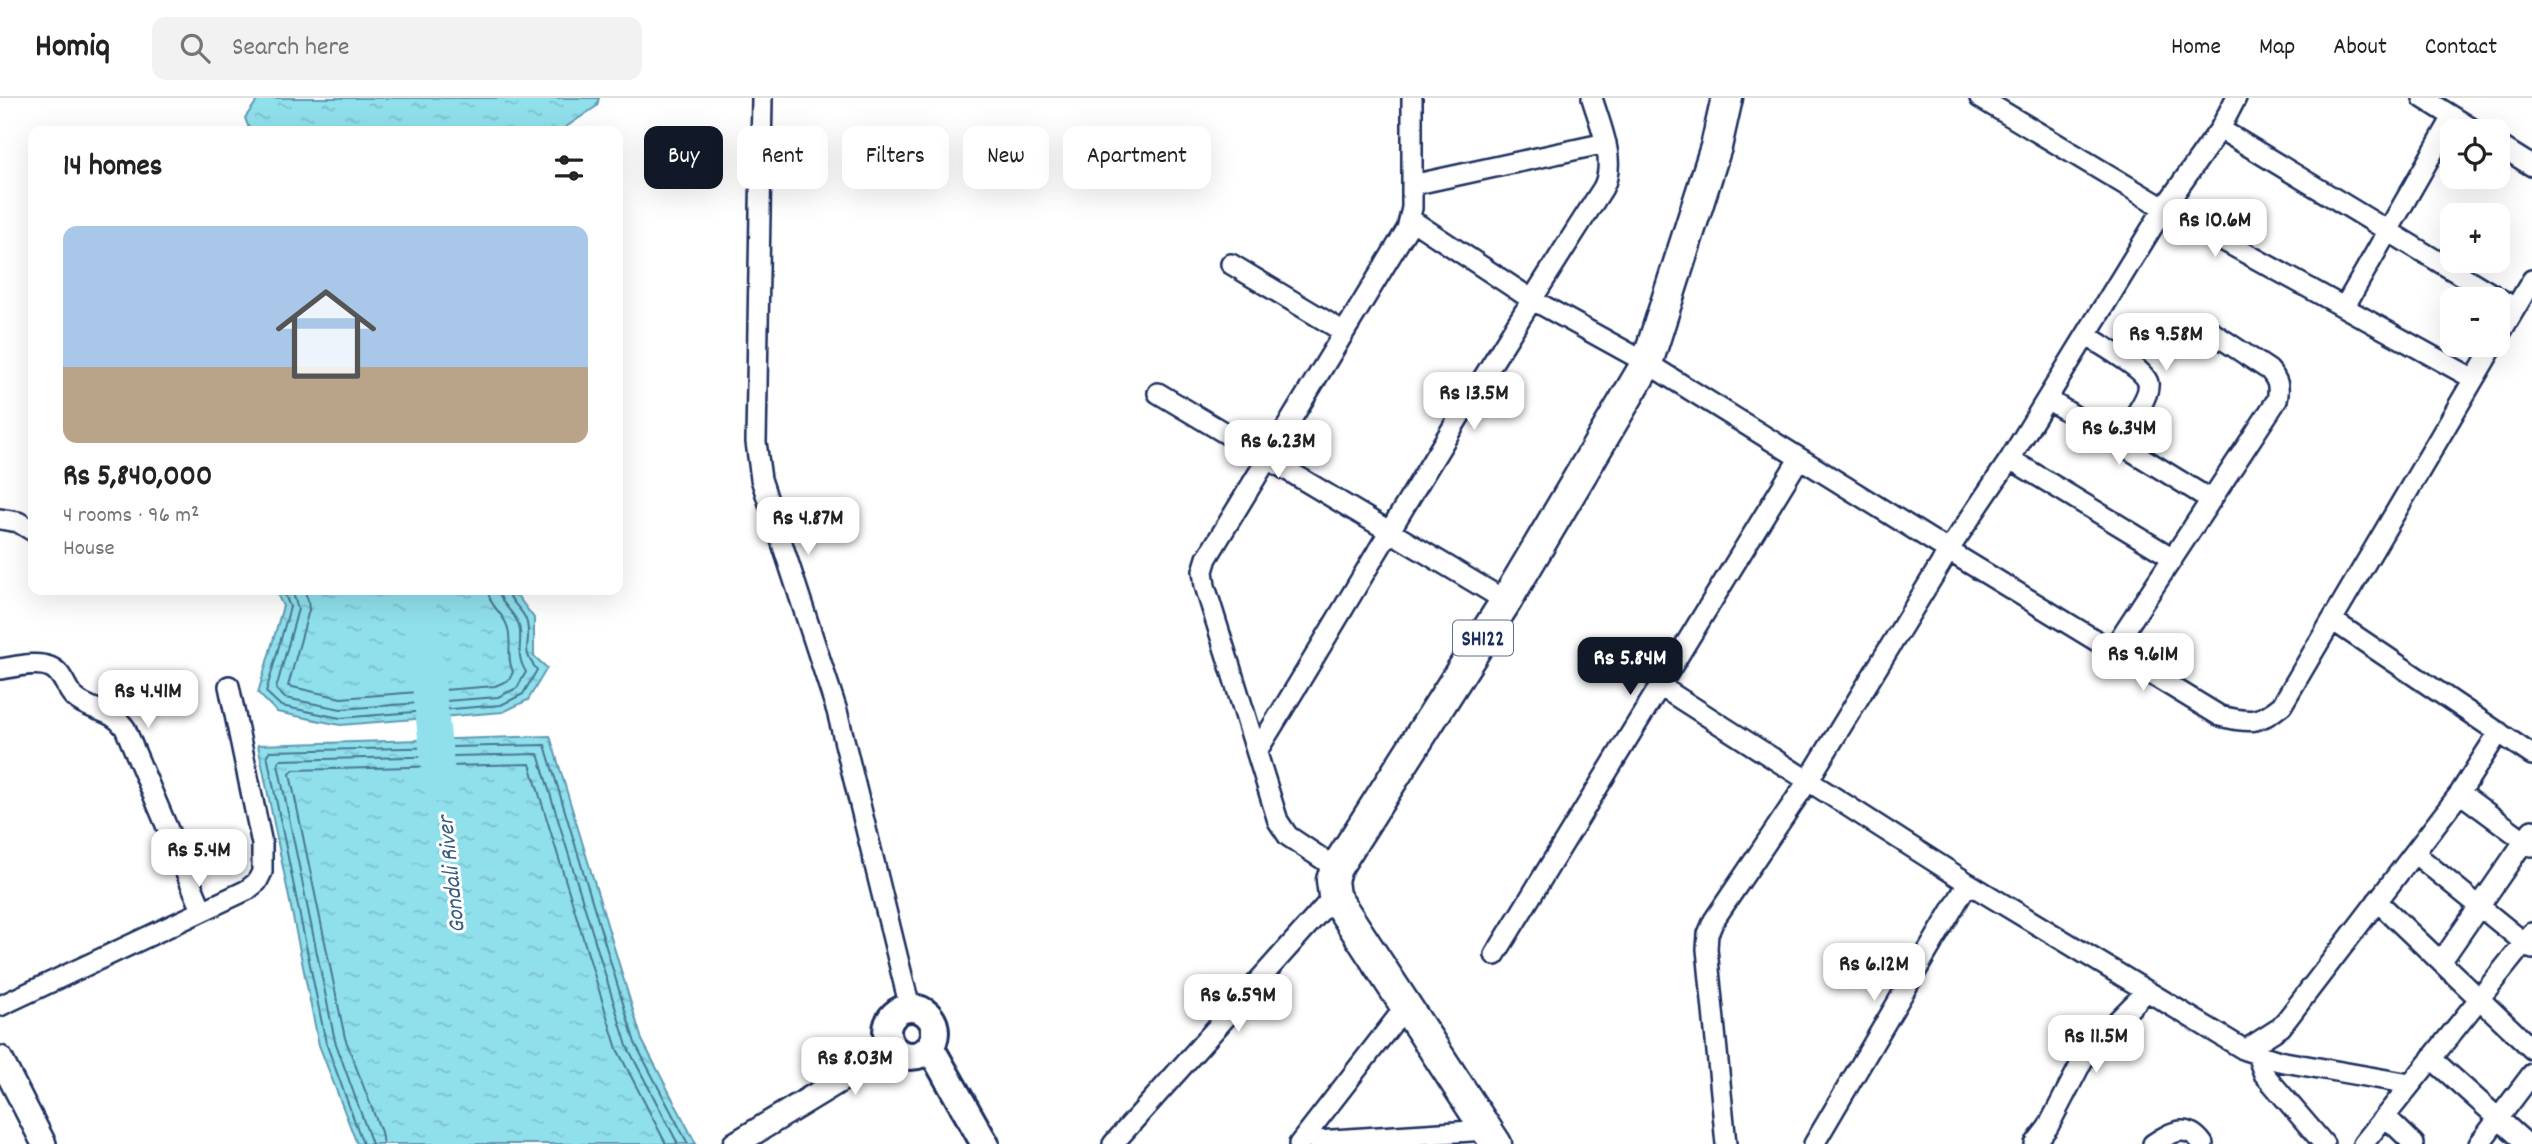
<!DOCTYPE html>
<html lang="en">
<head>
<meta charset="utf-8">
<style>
	body { margin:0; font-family:Dekko,sans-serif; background:#f2f2f2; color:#222; height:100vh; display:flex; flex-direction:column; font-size:26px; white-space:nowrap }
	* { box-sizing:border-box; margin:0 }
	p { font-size:23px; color:#767676 }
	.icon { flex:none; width:38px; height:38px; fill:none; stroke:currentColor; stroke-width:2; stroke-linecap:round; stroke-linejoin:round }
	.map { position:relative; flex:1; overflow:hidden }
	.drawer { position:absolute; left:28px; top:28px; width:595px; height:469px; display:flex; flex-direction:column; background:#fff; border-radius:14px; box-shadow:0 7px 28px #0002 }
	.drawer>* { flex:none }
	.banner { position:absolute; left:644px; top:28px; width:665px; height:63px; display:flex; gap:14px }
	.fabs { position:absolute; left:2440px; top:21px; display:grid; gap:14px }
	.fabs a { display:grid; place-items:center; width:70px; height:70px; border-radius:14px; background:#fff; box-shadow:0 7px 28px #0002; font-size:35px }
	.price { position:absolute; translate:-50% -60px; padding:0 16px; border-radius:14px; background:#fff; color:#222; font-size:23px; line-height:46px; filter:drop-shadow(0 2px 4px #0008) }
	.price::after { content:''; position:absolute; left:50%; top:42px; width:21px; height:16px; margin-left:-10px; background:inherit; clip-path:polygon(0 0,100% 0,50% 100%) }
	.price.on { background:#111827; color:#fff }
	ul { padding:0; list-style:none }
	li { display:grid; align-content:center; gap:14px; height:371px; padding:0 35px }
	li+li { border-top:2px solid #e0e0e0 }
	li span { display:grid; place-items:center; height:217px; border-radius:14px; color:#555 }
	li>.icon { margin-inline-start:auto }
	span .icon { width:126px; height:126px; fill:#fffc; stroke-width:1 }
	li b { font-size:30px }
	h2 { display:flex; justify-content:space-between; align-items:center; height:84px; padding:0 35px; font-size:30px }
	.chip { padding:0 24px; border-radius:14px; background:#fff; box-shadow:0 7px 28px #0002; font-size:24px; line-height:63px }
	.chip.on { background:#111827; color:#fff }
	header { display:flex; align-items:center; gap:42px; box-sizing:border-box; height:98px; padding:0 35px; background:#fff; border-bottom:2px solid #e0e0e0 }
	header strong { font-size:33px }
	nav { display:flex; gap:38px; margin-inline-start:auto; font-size:24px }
	.search { width:490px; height:63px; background:#f2f2f2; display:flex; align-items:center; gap:18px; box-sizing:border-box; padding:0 24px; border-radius:14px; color:#767676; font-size:26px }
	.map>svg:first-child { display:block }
</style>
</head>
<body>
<header>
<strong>Homiq</strong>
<div class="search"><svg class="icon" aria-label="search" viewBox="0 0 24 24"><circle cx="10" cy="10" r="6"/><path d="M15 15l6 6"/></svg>Search here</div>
<nav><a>Home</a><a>Map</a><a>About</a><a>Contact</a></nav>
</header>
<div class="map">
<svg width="2532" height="1046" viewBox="0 0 2532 1046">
	<defs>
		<pattern id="water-ripples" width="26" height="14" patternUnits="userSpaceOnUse" patternTransform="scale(1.75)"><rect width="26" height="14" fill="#8fe0eb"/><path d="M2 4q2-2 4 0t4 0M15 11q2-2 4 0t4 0" fill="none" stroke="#7bc0cc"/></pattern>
	</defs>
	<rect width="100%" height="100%" fill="#fff"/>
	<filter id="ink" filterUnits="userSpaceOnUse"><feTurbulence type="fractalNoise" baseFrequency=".0143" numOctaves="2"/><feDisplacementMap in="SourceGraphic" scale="14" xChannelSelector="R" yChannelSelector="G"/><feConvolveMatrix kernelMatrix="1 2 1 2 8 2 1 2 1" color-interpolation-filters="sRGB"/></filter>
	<g filter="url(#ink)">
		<path fill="url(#water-ripples)" stroke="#6199b3" stroke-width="2" d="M259 0H599L597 8 560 33H250L245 20Z
			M275 492H513L534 520V558L547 570 528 602 503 614 340 627 277 614 258 595 283 508Z
			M550 638 642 942 696 1046H357L319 947 258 647Z"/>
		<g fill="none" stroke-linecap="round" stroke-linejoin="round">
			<path stroke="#497696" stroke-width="2" d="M283 492 290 509 266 594 281 608 340 620 501 607 523 596 537 572C519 549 532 548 527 525 525 512 509 505 508 492
				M292 492 298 511 276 591 285 600 341 611 498 599 517 590 526 574C513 553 525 542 518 525 513 512 500 507 499 492
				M304 492 308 502 309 512 288 588 341 600 495 588 509 582 513 574C506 559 512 546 508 531 505 516 489 509 488 492
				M363 1046 326 945 267 657 270 653 545 647 635 945 688 1046
				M372 1046 335 943 278 666 280 662 538 656 627 948 678 1046
				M383 1046 381 1034 345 940 290 676 293 672 530 666 617 951 666 1046"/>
			<path stroke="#8fe0eb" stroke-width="33" d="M418 492 440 688"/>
			<g stroke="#1b2f5e" stroke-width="24">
				<path id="minor" d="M762 0 756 344 761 381 837 613 910 910
					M1980 0 2164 110 2474 281
					M2423 0 2476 33
					M2220 31 2515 210
					M2497 46 2532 68
					M1412 87 1606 45
					M1410 121 1531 201 1647 265 1949 453 2220 618C2250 625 2259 626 2282 607L2494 247
					M1231 166 1344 234
					M2345 208 2453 19
					M2086 237C2099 246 2145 271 2148 285 2151 299 2125 332 2117 344
					M2497 241 2532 182
					M1158 295 1506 503
					M2047 301 2211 402
					M2010 361 2173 460
					M0 421 18 424 33 433
					M2332 522 2532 657
					M2112 552 2277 302C2280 289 2278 282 2269 272L2198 225
					M0 571C15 569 36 563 50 569 63 574 65 590 74 599 90 614 111 610 125 630L202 812
					M1660 588 1968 785 2245 952 2279 963 2410 986
					M1257 653C1303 580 1346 505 1391 431 1460 316 1531 202 1603 90 1617 63 1600 27 1592 0
					M2460 695 2532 748
					M2414 755 2532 851
					M1336 770 1288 738 1278 723 1205 488 1203 473 1207 460 1407 131 1412 110V0
					M2377 803 2532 951
					M1495 857 1799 361
					M2441 864 2532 732
					M0 908 247 792 257 784 262 774V746L229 588
					M2245 952 2281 929 2460 695 2499 634
					M2257 957 2264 976 2324 1046
					M2431 960 2527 1046
					M2385 1018 2414 1046
					M1317 1043 1487 1032
					M1113 1046 1334 798
					M1299 1046 1406 908
					M1726 1046 1707 851 1708 836 1714 822 1808 683 1954 444 2010 361 2164 110 2220 31 2236 0
					M1814 1046 1968 785
					M2035 1046 2048 1029 2088 952 2146 894
					M2153 1046C2172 1034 2187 1024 2203 1046
					M2363 1046 2532 835
					M2479 1046 2532 976"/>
			</g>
			<g stroke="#1b2f5e" stroke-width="28">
				<path id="tertiary" d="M0 960 44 1046
					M735 1046 893 950"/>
			</g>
			<g stroke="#1b2f5e" stroke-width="32">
				<path id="secondary" d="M887 934a24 24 0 1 1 48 0a24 24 0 1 1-48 0Z
					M930 949 985 1046"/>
			</g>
			<g stroke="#1b2f5e" stroke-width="35">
				<path id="primary" d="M1496 1046 1334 798 1332 782 1336 770 1506 503 1647 265 1716 49 1727 0"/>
			</g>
			<use href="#minor" stroke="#fff" stroke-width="19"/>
			<use href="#tertiary" stroke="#fff" stroke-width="23"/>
			<use href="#secondary" stroke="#fff" stroke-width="26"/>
			<use href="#primary" stroke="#fff" stroke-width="30"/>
		</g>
	</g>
	<g text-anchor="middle" stroke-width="6" stroke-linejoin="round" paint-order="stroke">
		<rect fill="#fff" stroke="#5f6d8e" stroke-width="2" x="1453" y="522.5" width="60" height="35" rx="5"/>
		<g font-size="21" font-weight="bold" fill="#1b2f5e">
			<text x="1483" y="547">SH122</text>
		</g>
		<g font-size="24" font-style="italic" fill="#385b81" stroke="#fff">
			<text transform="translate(450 777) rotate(-96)" y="8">Gondali River</text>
		</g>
	</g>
</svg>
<div class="fabs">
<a><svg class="icon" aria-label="locate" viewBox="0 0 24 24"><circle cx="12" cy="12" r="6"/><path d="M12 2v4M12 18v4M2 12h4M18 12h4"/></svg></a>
<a>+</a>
<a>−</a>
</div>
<b class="price" style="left:2215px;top:161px">Rs 10.6M</b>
<b class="price" style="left:2166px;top:275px">Rs 9.58M</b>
<b class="price" style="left:1474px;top:334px">Rs 13.5M</b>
<b class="price" style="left:2119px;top:369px">Rs 6.34M</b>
<b class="price" style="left:1278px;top:382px">Rs 6.23M</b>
<b class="price" style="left:808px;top:459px">Rs 4.87M</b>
<b class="price" style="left:2143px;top:595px">Rs 9.61M</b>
<b class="price on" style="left:1630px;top:599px">Rs 5.84M</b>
<b class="price" style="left:148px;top:632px">Rs 4.41M</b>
<b class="price" style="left:199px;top:791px">Rs 5.4M</b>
<b class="price" style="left:1874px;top:905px">Rs 6.12M</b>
<b class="price" style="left:1238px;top:936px">Rs 6.59M</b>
<b class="price" style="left:2096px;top:977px">Rs 11.5M</b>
<b class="price" style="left:855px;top:999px">Rs 8.03M</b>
<div class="banner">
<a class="chip on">Buy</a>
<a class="chip">Rent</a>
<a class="chip">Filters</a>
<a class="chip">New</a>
<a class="chip">Apartment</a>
</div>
<section class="drawer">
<h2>14 homes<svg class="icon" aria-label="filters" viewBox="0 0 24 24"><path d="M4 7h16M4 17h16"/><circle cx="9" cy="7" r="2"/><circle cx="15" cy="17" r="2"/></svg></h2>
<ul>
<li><span style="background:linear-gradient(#a9c7e8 65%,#b9a48a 0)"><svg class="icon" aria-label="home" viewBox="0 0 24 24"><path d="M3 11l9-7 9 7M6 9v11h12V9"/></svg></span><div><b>Rs 5,840,000</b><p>4 rooms · 96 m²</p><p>House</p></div></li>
</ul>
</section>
</div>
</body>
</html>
